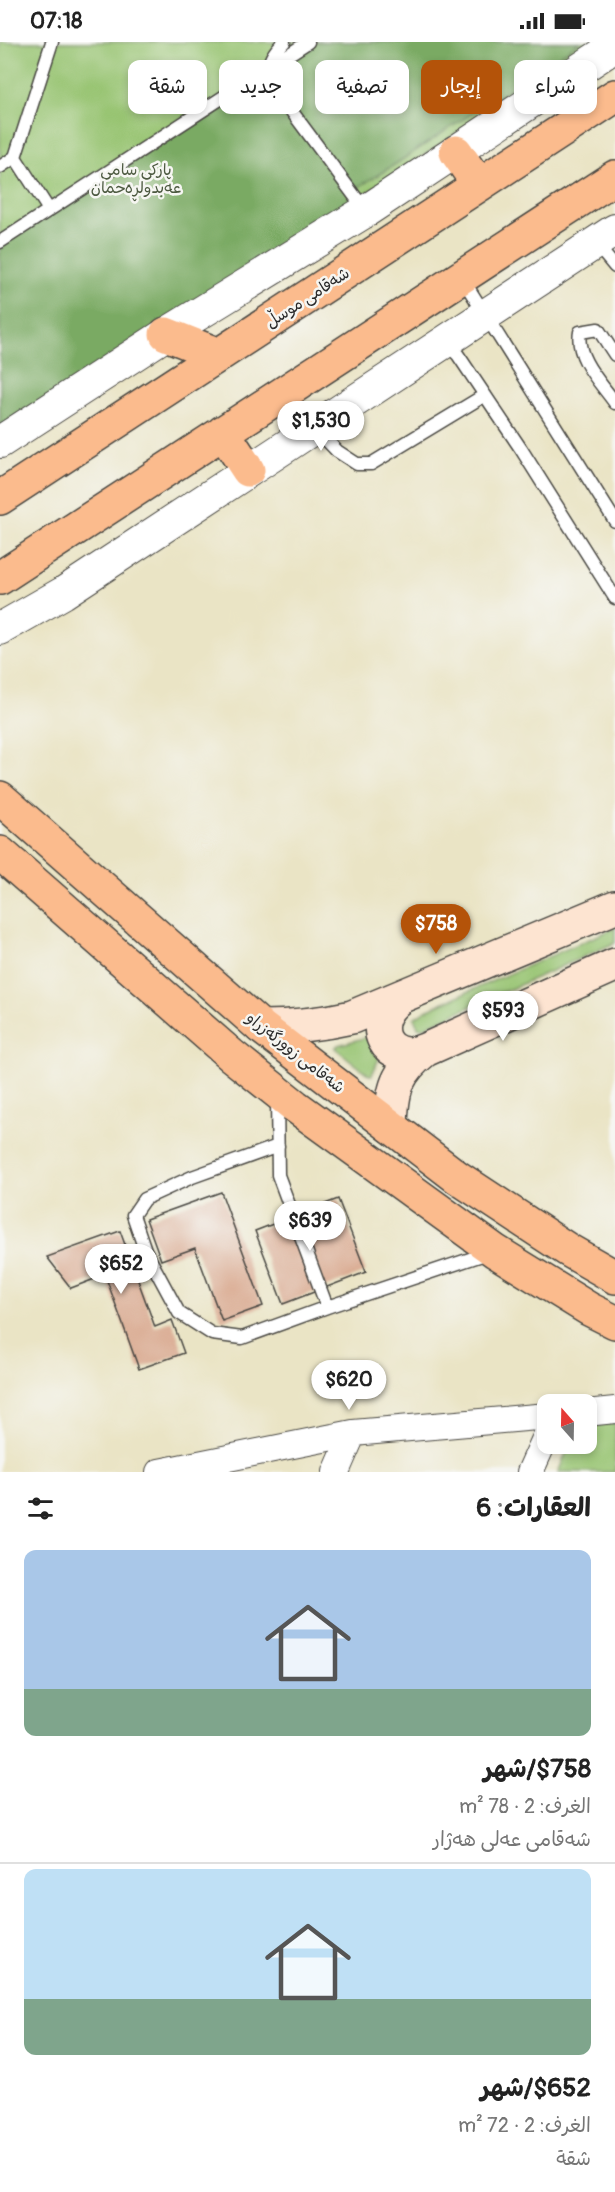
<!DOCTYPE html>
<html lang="ar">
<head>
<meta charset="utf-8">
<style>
	body { margin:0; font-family:Pangolin,"Playpen Sans Arabic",sans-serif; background:#f2f2f2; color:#222; direction:rtl; height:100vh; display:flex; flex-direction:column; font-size:22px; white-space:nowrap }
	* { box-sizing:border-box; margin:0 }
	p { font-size:20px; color:#767676 }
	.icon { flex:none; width:33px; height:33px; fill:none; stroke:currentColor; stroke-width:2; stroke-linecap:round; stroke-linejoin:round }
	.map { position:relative; height:1430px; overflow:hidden; direction:ltr }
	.drawer { display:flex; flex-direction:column; background:#fff; flex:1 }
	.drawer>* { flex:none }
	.banner { position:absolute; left:18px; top:18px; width:579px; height:54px; direction:rtl; display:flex; gap:12px }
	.needle { width:39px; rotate:340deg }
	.buttons { position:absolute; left:537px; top:1352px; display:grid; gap:12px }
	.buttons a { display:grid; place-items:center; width:60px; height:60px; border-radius:12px; background:#fff; box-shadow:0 3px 9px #0003; font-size:30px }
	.price { position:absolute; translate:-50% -51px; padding:0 14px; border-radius:21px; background:#fff; color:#222; font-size:20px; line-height:39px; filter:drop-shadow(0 2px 3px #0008) }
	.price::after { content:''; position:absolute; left:50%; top:36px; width:18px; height:14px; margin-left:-9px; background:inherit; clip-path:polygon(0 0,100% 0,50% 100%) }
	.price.selected { background:#b45309; color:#fff }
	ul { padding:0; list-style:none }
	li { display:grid; align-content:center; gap:12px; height:318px; padding:0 24px }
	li+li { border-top:2px solid #e0e0e0 }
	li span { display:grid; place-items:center; height:186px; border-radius:12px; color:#555 }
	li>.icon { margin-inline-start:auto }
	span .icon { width:108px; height:108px; fill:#fffc; stroke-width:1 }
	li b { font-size:26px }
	h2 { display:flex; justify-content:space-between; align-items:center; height:72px; padding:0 24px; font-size:26px }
	.tag { padding:0 21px; border-radius:12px; background:#fff; box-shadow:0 3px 9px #0003; font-size:21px; line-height:54px }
	.tag.selected { background:#b45309; color:#fff }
	.status { display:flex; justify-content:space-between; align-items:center; height:42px; padding:0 30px; background:#fff; direction:ltr }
	.status svg { height:16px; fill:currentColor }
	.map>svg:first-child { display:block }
</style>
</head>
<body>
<div class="status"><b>07:18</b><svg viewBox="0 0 49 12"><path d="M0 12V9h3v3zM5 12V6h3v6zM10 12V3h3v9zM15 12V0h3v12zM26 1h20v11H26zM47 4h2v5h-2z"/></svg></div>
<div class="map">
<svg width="615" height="1430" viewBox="0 0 615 1430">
	<rect width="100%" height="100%" fill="#f6f6f2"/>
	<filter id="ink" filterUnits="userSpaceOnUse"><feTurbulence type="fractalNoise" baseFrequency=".0167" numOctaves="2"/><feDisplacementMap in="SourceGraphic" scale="12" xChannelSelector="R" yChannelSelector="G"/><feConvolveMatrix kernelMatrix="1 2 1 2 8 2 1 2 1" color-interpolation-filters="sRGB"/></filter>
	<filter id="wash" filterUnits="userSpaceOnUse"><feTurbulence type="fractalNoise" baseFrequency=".008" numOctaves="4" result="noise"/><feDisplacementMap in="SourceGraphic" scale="24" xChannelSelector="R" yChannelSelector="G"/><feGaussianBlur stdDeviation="1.35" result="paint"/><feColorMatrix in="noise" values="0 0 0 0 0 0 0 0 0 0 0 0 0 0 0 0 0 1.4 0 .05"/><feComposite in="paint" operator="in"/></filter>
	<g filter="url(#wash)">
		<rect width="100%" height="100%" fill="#eae4c5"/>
		<path fill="#98c472" stroke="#62784e" stroke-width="1.5" d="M0 0H593L381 142 0 385Z
			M615 886V901L422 986 418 985 414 976 426 968Z
			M371 994 382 1009 372 1033H369L335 1006 338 1003Z
			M615 1381V1430H558L571 1401H586L587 1382Z"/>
		<path fill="#7aaa64" stroke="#526a48" stroke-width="1.5" d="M309 0H580L394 123 352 149 366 169 0 402V200Z"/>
		<g id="blocks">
			<path fill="#d9a98f" d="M221 1150 263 1264 222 1279 195 1206 161 1218 146 1177Z
				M338 1157 366 1230 283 1262 255 1189Z
				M120 1189 155 1285 172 1278 184 1311 139 1327 105 1233 71 1246 47 1215Z"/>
		</g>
	</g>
	<g filter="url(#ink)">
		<use href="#blocks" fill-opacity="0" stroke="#484742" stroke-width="1.5"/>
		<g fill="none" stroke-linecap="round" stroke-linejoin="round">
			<g stroke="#484742" stroke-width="15">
				<path id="service" d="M284 0C272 11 265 24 270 40L365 168
					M0 125 15 115
					M49 168 15 115 52 0
					M0 200 308 0
					M595 201 615 225
					M462 236 615 479
					M445 300 458 313 521 407 615 556
					M615 313 598 287 580 290C575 316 601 341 615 361
					M315 386 337 409 357 422H371L485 353
					M277 1056 278 1133 327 1265 488 1211
					M278 1104 192 1135 144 1157 133 1173 145 1208 179 1271 212 1292 242 1296 327 1265"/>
			</g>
			<g stroke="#484742" stroke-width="28">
				<path id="minor" d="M586 1371 615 1368
					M159 1430 353 1391 548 1374
					M336 1430 353 1391
					M530 1430 548 1390"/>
			</g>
			<g stroke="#484742" stroke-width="34">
				<path id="tertiary" d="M0 400 166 292 366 169 615 4
					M0 587 63 551 615 188"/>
			</g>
			<g stroke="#484742" stroke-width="36">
				<path id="secondary" d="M399 956C364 982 386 1025 425 1008
					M261 985C292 985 321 982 352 975L615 865
					M391 1084C392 1047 396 1031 425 1008L615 923"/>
			</g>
			<g stroke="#484742" stroke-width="36">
				<path id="primary" d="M0 756 261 985 457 1135 568 1208 615 1235
					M0 811 231 1013 295 1064 495 1209 589 1267 615 1280"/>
			</g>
			<g stroke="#484742" stroke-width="36">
				<path id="trunk" d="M456 110 479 143
					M166 292 219 313
					M223 390 248 428
					M0 456 615 54
					M0 536 615 135"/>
			</g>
			<use href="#service" stroke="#fff" stroke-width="12"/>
			<use href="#minor" stroke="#fff" stroke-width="26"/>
			<use href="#tertiary" stroke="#fff" stroke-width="32"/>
			<use href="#secondary" stroke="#fde4d1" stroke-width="33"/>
			<use href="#primary" stroke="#fbbb8d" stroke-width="33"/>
			<use href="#trunk" stroke="#fbbb8d" stroke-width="33"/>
		</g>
	</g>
	<g text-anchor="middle" stroke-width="5" stroke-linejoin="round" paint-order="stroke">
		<g font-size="16" fill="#4c5940" stroke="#f6f6f2">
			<text x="136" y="133">پارکی سامی<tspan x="136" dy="18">عەبدولڕەحمان</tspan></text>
		</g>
		<g font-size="16" fill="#2b2b2b" stroke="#f6f6f2">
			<text transform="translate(307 255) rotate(-33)" y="6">شەقامی موسڵ</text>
			<text transform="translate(296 1010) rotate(38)" y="6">شەقامی زوورگەزراو</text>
		</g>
	</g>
</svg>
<div class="buttons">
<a><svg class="needle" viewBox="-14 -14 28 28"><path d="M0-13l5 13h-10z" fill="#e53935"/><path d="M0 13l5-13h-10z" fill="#767676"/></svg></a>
</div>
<b class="price" style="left:321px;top:410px">$1,530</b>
<b class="price selected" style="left:436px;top:913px">$758</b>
<b class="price" style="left:503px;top:1000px">$593</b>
<b class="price" style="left:310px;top:1210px">$639</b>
<b class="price" style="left:121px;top:1253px">$652</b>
<b class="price" style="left:349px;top:1369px">$620</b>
<div class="banner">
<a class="tag">شراء</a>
<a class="tag selected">إيجار</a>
<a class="tag">تصفية</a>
<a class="tag">جديد</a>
<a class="tag">شقة</a>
</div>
</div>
<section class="drawer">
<h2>العقارات: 6<svg class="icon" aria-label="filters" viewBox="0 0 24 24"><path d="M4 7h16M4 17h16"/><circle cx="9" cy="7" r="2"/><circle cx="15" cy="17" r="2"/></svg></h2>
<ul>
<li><span style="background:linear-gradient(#a9c7e8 75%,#7fa58c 0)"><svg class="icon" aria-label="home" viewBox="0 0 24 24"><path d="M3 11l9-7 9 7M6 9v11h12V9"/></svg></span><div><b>$758/شهر</b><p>الغرف: 2 · 78 m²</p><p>شەقامی عەلی هەژار</p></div></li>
<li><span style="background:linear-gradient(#bfe0f5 70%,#7fa58c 0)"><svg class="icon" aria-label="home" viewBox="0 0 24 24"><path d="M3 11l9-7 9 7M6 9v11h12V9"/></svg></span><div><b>$652/شهر</b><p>الغرف: 2 · 72 m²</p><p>شقة</p></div></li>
</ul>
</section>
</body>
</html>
